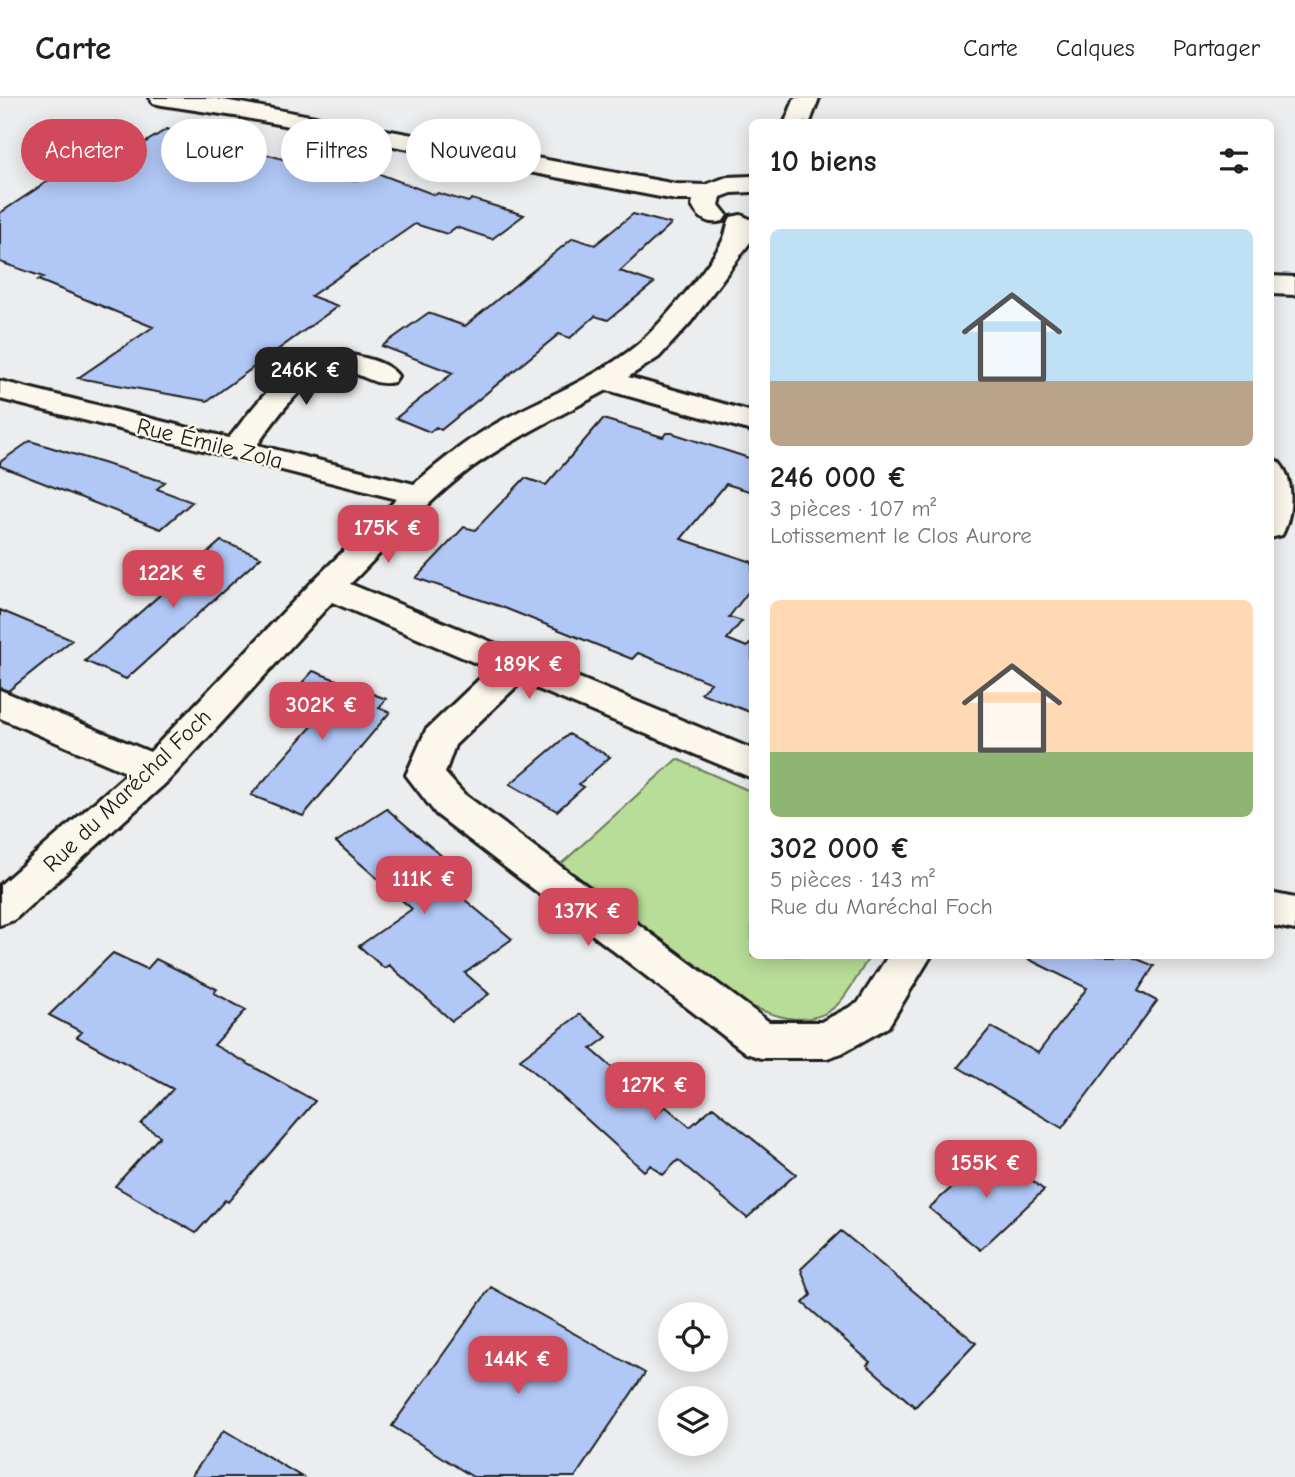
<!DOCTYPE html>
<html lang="fr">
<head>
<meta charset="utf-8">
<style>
	body { margin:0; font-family:"Comic Neue",sans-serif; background:#f2f2f2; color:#202124; height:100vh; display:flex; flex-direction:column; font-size:26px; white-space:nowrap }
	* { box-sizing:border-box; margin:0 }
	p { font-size:23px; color:#757577 }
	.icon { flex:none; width:38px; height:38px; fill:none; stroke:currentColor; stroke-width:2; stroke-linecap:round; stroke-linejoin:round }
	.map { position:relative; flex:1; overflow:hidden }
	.side { position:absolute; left:749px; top:21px; width:525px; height:840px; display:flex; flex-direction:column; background:#fff; border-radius:10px; box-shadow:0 4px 18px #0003 }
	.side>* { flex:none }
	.banner { position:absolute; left:21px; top:21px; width:623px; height:63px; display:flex; gap:14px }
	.fabs { position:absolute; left:658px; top:1204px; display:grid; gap:14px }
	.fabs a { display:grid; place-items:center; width:70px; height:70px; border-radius:50%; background:#fff; box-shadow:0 4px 18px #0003; font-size:35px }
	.price { position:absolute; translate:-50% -60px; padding:0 16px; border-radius:14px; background:#d1495b; color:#fff; font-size:23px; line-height:46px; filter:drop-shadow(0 2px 4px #0008) }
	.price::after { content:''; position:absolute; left:50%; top:42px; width:21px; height:16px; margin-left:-10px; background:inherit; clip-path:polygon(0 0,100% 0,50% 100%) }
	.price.selected { background:#222; color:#fff }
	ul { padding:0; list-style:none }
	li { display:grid; align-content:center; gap:14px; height:371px; padding:0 21px }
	li span { display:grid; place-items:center; height:217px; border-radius:10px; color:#555 }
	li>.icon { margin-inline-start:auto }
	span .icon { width:126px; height:126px; fill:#fffc; stroke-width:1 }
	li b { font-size:30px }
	h2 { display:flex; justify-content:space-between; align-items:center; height:84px; padding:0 21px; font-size:30px }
	.chip { padding:0 24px; border-radius:32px; background:#fff; box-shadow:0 4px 18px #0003; font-size:24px; line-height:63px }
	.chip.selected { background:#d1495b; color:#fff }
	header { display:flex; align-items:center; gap:42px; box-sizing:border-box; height:98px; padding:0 35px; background:#fff; border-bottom:2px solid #e0e0e0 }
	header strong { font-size:33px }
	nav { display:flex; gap:38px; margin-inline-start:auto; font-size:24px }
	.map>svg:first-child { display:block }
</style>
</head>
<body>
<header>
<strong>Carte</strong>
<nav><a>Carte</a><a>Calques</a><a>Partager</a></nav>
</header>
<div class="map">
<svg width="1295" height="1379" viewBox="0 0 1295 1379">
	<rect width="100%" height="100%" fill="#ecedee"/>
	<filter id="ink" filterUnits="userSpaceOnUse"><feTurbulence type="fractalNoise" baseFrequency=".0143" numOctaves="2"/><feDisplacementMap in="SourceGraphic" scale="14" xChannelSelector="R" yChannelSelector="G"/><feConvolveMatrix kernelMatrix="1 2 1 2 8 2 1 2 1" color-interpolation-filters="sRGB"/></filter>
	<g filter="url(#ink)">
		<path fill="#b8dd98" stroke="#6a7c5a" stroke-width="2" d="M677 661 752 694V858H870C860 873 850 894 837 907 809 933 769 917 740 903L561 766Z"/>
		<path fill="#b1c7f6" stroke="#1c1c1c" stroke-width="2" d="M167 31 210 45 216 41 355 83 372 73 435 97 438 95 468 104 472 101 524 117 492 141 456 129 447 136 415 126 311 198 338 208 207 303 78 280 153 229 38 182 43 179 0 164V115L113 40 141 47Z
			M633 116 671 126 620 173 654 185 608 222 595 218 570 240 559 236 441 332 436 329 430 334 396 320 453 275 382 248 428 215 465 228 573 140 595 147Z
			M603 321 663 339 666 335H672L752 361V394L726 386 681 441 752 464V489L729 519 742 523 727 541 747 549 752 544V615L701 595 711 585 638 555 632 561 502 509 416 480 464 429 475 432 525 380 546 387Z
			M30 343 165 384 157 391 192 404 161 431 0 368V364Z
			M221 443 261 459 126 581 85 563Z
			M0 512 72 542 8 593 0 590Z
			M313 573 386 601 379 610 390 614 303 718 251 697 323 616 286 602Z
			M569 636 610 659 579 686 584 689 557 713 510 686Z
			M387 711 458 772 441 782 512 841 465 875 489 896 452 923 389 867 384 870 359 848 412 811 336 744Z
			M113 855 147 871 156 861 217 891 214 895 246 912 214 947 315 1003 228 1104 225 1102 196 1135 115 1088 160 1038 141 1026 173 991 77 939 82 934 49 917Z
			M1022 858H1130L1154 868 1138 893 1157 903 1062 1030 958 969 991 929 1038 955 1087 890Z
			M580 916 607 939 591 951 661 1012 665 1008 690 1029 713 1009 796 1076 747 1120 678 1062 663 1077 651 1067 644 1073 520 961Z
			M993 1052 1044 1092 980 1152 929 1110Z
			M841 1133 976 1245 915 1309 867 1267 870 1264 803 1205 811 1197 801 1171Z
			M491 1189 645 1275 575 1379H473L392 1328Z
			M224 1332 302 1379H191Z"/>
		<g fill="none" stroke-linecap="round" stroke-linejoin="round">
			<g stroke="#1c1c1c" stroke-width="6">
				<path id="street" d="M150 0H211L241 5 676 86 705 87 727 79 752 78V94L732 95 721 99 719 107 727 117 723 123C707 127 700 121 692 108L693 102H676L241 19 162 7 153 5Z
					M795 0H819L810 24H785Z
					M741 117 752 122 751 143 690 225 659 259 628 279 752 314V333L607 292C561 317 514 340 471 370 427 403 389 447 350 486L752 651V680L521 584 455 647 445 675 464 696 769 924H821L858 905 888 858H931L888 929 842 955 827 960H761L746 955 436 716 406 677 426 632 490 571 332 504 169 682 14 822 0 827V787L128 675 0 620V592L150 654 315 481 397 401 0 301V283L229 340C264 296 302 241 365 260 377 263 391 268 398 278L394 284C374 289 365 276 347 274 308 269 277 320 257 347L414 386C439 365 464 344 492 328 539 301 594 282 637 247 658 230 710 168 722 144 727 136 726 127 731 119Z
					M1270 178 1295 179V197L1270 196Z
					M1270 359C1295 368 1295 413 1282 437L1270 440Z
					M1270 795 1295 800V832L1270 827Z"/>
			</g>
			<use href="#street" fill="#fbf7ec" fill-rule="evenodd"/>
		</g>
	</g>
	<g text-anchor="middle" stroke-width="5" stroke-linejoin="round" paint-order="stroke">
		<g font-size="23" fill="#1c1c1c" stroke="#fbf7ec">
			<text transform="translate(210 345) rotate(14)" y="8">Rue Émile Zola</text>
			<text transform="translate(127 692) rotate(-44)" y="8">Rue du Maréchal Foch</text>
		</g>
	</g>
</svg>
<div class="fabs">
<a><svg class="icon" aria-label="locate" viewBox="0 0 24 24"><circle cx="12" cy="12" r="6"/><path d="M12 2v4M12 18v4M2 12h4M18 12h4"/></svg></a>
<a><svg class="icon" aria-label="layers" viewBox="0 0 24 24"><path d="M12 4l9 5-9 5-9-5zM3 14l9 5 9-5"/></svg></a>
</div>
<b class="price selected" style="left:306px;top:309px">246K €</b>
<b class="price" style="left:388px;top:467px">175K €</b>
<b class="price" style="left:173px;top:512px">122K €</b>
<b class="price" style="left:529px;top:603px">189K €</b>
<b class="price" style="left:322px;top:644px">302K €</b>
<b class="price" style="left:424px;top:818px">111K €</b>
<b class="price" style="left:588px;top:850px">137K €</b>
<b class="price" style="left:655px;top:1024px">127K €</b>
<b class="price" style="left:986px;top:1102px">155K €</b>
<b class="price" style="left:518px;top:1298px">144K €</b>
<div class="banner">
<a class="chip selected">Acheter</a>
<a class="chip">Louer</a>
<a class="chip">Filtres</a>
<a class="chip">Nouveau</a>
</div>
<section class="side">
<h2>10 biens<svg class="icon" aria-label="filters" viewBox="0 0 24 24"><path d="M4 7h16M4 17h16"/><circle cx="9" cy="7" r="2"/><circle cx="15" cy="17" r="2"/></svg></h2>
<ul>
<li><span style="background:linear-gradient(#bfe0f5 70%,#b9a48a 0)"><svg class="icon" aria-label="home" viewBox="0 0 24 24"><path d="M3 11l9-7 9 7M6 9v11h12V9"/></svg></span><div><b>246 000 €</b><p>3 pièces · 107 m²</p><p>Lotissement le Clos Aurore</p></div></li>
<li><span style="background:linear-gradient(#ffd9b3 70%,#8fb573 0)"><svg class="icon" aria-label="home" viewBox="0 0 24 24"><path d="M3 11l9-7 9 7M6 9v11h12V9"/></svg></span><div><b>302 000 €</b><p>5 pièces · 143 m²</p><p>Rue du Maréchal Foch</p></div></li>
</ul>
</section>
</div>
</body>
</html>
